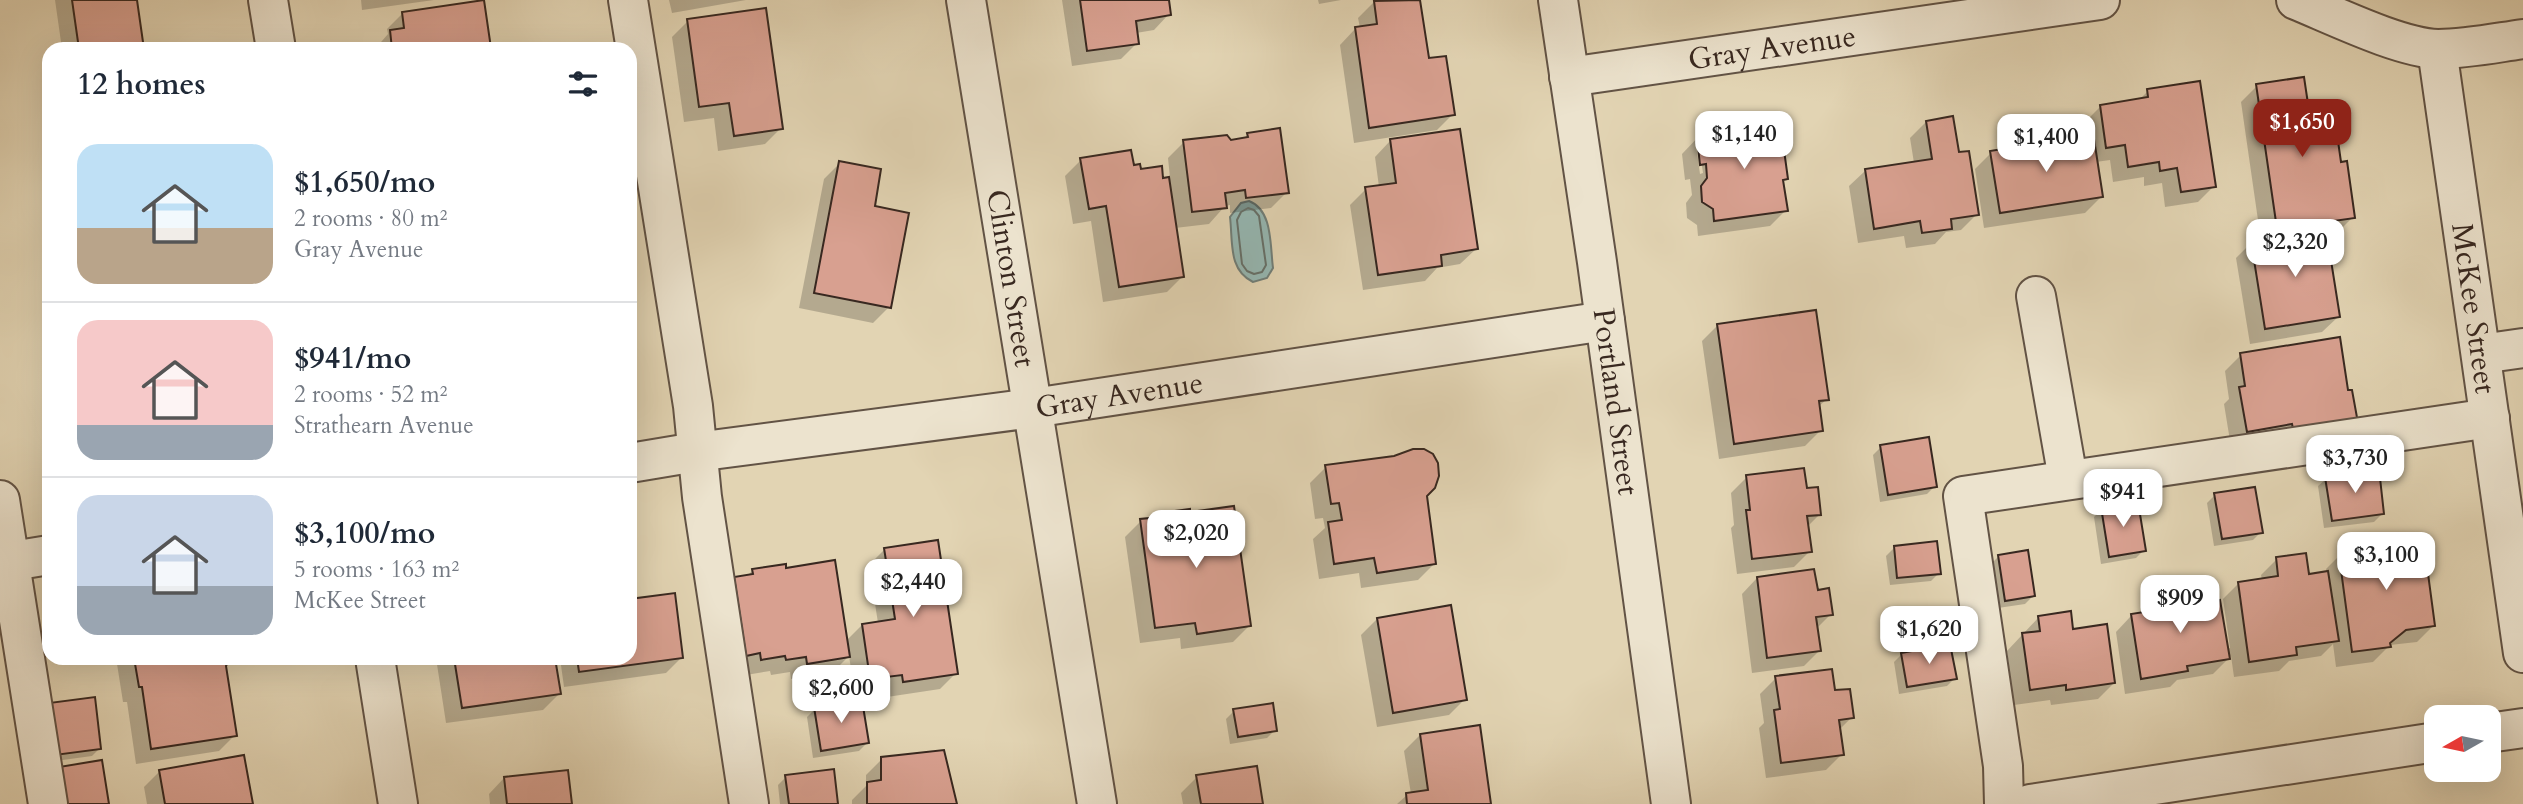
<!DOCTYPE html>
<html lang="en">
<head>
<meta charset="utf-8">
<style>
	body { margin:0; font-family:Cardo,serif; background:#f2f2f3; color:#1f2937; height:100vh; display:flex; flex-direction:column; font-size:26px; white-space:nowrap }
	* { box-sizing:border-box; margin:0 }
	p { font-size:23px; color:#747a83 }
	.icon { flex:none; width:38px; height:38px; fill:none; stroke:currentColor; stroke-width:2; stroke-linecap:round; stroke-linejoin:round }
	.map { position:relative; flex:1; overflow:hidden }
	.sheet { position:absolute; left:42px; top:42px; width:595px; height:623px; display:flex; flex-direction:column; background:#fff; border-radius:21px; box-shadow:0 7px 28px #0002 }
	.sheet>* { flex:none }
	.needle { width:46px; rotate:261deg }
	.tools { position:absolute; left:2424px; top:705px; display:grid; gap:14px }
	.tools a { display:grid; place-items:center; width:77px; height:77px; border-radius:14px; background:#fff; box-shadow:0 7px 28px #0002; font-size:35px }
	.price { position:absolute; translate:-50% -60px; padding:0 16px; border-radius:14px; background:#fff; color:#222; font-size:23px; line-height:46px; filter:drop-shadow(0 2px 4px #0008) }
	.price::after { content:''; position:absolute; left:50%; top:42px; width:21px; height:16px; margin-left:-10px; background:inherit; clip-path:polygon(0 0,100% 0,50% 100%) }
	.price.selected { background:#8f2418; color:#fff }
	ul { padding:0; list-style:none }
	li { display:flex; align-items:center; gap:21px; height:175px; padding:0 35px }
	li+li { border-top:2px solid #e0e1e3 }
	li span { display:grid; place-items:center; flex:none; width:196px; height:140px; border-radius:21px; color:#555 }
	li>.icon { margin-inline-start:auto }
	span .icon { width:84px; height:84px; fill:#fffc; stroke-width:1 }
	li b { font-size:30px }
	h2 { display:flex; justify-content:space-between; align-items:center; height:84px; padding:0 35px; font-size:30px }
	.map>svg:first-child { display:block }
</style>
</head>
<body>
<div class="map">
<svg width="2523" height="804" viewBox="0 0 2523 804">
	<rect width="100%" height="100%" fill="#e2d4b3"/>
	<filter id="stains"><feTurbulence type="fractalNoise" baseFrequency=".00286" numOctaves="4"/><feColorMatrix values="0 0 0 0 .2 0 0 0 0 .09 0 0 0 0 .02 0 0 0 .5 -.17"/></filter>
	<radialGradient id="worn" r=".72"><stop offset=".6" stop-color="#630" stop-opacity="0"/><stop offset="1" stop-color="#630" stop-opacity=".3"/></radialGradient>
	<path fill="#95b7b2" stroke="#707e78" stroke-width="2" d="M1249 201C1273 210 1270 246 1273 268L1267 278 1253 282C1228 270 1233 242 1230 217L1241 203Z"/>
	<path fill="#0003" fill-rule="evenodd" d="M55 0H136L142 49H62Z
		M361 0H434L362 10Z
		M669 0H746L672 13Z
		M1062 0H1167L1169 14 1154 30 1136 33 1137 43 1121 59 1072 66Z
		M1318 0H1341L1319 4Z
		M1390 0H1419L1427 60 1453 114 1437 130 1354 143 1340 45 1355 29 1360 28 1358 18 1374 2Z
		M403 13 489 47 375 49 388 34 387 29Z
		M688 21 781 128 765 144 718 151 714 118 684 122 672 37Z
		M2257 86 2310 126 2340 164 2353 217 2337 233 2325 235 2338 317 2322 332 2250 344 2236 258 2252 242 2261 241 2241 102Z
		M2148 91 2214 186 2198 202 2165 207 2162 183 2144 186V177L2113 182 2110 160 2096 162 2101 197 2085 213 1984 228 1975 169 1991 153 2030 146 2038 138 2060 147 2088 142 2085 122 2101 106 2138 101Z
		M49 120V170L42 126Z
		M1926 122 1957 154 1977 214 1961 230 1946 232 1935 244 1906 248 1904 236 1858 243 1849 186 1865 171 1914 163 1910 138Z
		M1702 133 1786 178 1782 182 1786 210 1770 226 1698 236 1697 225 1687 218 1686 203 1692 195 1690 179 1685 180 1682 154ZM1696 145H1699L1703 173 1700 174Z
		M1248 134 1287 192 1271 208 1230 213V205L1225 206 1209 224 1175 228 1183 276 1167 292 1103 302 1091 221 1073 224 1065 176 1081 160 1132 167 1162 180 1170 178 1168 158 1184 142H1230L1243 140Z
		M1390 141 1476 249 1460 264 1437 268 1425 281 1363 290 1350 205 1366 189 1379 187 1375 157Z
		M840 163 873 208 889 307 873 323 799 308 824 179Z
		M1718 325 1827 399 1818 407 1821 430 1805 446 1719 459 1702 341Z
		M2241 355 2347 392 2356 422 2231 447 2224 404 2229 399 2225 371Z
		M1881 447 1935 486 1927 494 1880 502 1873 455Z
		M1326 467 1425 496 1434 564 1418 580 1361 588 1359 573 1319 579 1313 539 1325 528 1323 518 1315 519 1310 483Z
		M1747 477 1805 490 1820 514 1807 527 1810 551 1794 567 1737 574 1731 528 1734 525 1731 493Z
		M2326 479 2382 514 2374 522 2324 528 2318 486Z
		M2215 495 2261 532 2253 540 2214 546 2207 503Z
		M2102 509 2144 550 2136 558 2101 564 2094 517Z
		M1161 514 1249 626 1233 642 1181 649 1180 638 1140 643 1125 537 1141 521 1156 519Z
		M2381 542 2433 626 2417 642 2390 645 2373 662 2336 667 2333 644 2321 656 2289 661 2279 671 2234 677 2231 656 2213 674 2177 680 2170 687 2125 694 2116 632 2131 616 2152 613 2168 596 2203 605 2227 649 2230 648 2223 599 2239 583 2262 580 2261 575 2277 559 2308 576 2327 573 2326 569 2342 553 2374 548Z
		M1894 548 1939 573 1931 581 1890 585 1886 556Z
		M885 549 956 673 940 689 887 697 886 690 855 694 849 656 833 672 791 679 790 672 771 675 770 671 746 675 719 595 735 579 746 577 753 570H785L846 641 862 625 878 623 869 565Z
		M1999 556 2033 596 2025 604 1998 608 1991 564Z
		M1757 578 1816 592 1831 614 1816 629 1820 650 1804 666 1752 673 1742 594Z
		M630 601 682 657 666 673 564 687 560 658H630Z
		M2038 618 2072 631 2114 683 2098 699 2051 705 2050 700 2014 705 2007 651Z
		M1377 619 1465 699 1449 715 1377 727 1361 635Z
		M1902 654 1955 678 1947 686 1899 694 1894 662Z
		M123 658H228L225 666 235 735 219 751 136 764 127 702H123L117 664Z
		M436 658H554L559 694 543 710 446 723Z
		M1776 678 1834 692 1852 717 1839 730 1842 754 1826 770 1766 778 1759 728 1764 723 1760 694Z
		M815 709 867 743 859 751 813 758 807 717Z
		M1234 711 1275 730 1267 738 1230 744 1226 719Z
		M41 713 100 748 92 756 48 762Z
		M1420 735 1490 804H1397L1407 795 1411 794 1404 751Z
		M882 759 955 804H852V800L866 786V775Z
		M160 771 251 804H147L144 787Z
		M786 777 837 804H780L778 785Z
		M1197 777 1261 804H1183L1181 793Z
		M504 778 570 804H490L489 794Z"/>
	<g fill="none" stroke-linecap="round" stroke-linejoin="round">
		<path stroke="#667069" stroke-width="2" d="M1248 208 1254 210 1259 216 1266 265 1262 272 1254 274 1247 271 1242 264 1237 220 1241 212Z"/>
	</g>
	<path fill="#d8a090" stroke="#382820" stroke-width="2" d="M72 0H137L144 49H79Z
		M484 0 491 48 392 49 390 30 404 28 402 12Z
		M1080 0H1169L1171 15 1136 21 1139 44 1087 51Z
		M1420 0 1429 58 1446 56 1455 115 1369 128 1355 27 1377 24 1374 1Z
		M766 8 783 129 734 136 729 103 699 107 687 19Z
		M2304 77 2311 124 2335 120 2341 162 2347 161 2355 218 2277 229 2256 84Z
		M2200 81 2216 187 2181 192 2177 168 2160 171 2159 162 2128 167 2125 145 2106 148 2100 105 2148 97 2147 89Z
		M1953 116 1959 152 1969 151 1979 215 1951 219 1952 229 1922 233 1920 221 1874 229 1865 169 1932 159 1926 121Z
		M1780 121 1788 179 1783 180 1788 211 1714 221 1713 209 1702 202 1701 186 1707 178 1706 164 1700 165 1697 137 1702 136 1701 131Z
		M1280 128 1289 193 1246 198 1245 190 1225 193 1227 208 1192 212 1183 140 1227 135 1231 140 1248 137 1247 133Z
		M1460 129 1478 249 1441 255 1442 266 1378 275 1365 187 1396 183 1390 139Z
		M2060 133 2061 145 2094 139 2103 197 2000 213 1990 151 2038 143 2037 137Z
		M1131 150 1134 165 1140 164 1141 169 1162 166 1163 178 1169 177 1184 277 1119 287 1106 206 1089 209 1080 158Z
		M839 161 881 169 875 206 909 213 891 308 814 293Z
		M2326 229 2340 317 2265 329 2251 241Z
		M1816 310 1829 400 1819 401 1823 431 1734 444 1717 324Z
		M2340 337 2348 390H2352L2358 423 2294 433 2292 424 2247 432 2239 387 2245 386 2240 353Z
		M1929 437 1937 487 1888 495 1880 445Z
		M1413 449H1424L1433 454 1438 463 1439 476 1435 488 1427 496 1436 564 1377 573 1374 558 1334 564 1328 522 1342 520 1339 503 1331 504 1325 465 1394 456Z
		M1804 468 1807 488 1818 487 1821 515 1807 516 1812 552 1752 559 1746 510H1750L1746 475Z
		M2379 469 2384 514 2332 521 2325 477Z
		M2255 487 2263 533 2222 539 2214 493Z
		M2138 502 2146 551 2109 557 2101 507Z
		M1234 506 1251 626 1197 634 1195 623 1155 628 1140 519 1160 517V513L1190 509V512Z
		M2417 535 2420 551H2425L2435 626 2406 630 2390 643 2391 647 2352 652 2341 570 2344 569 2342 551 2381 546 2380 540Z
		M938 540 958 674 903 682 902 675 870 679 862 624 895 619 884 548Z
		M1937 541 1941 574 1897 578 1894 546Z
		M2028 550 2035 596 2005 601 1998 555Z
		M2306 553 2309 574 2328 571 2339 641 2296 647 2297 655 2249 662 2238 582 2278 576 2276 557Z
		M835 560 850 657 807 664 806 657 786 660 785 656 761 660 760 653 746 656 734 577 753 574 752 569 786 564V568Z
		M1814 569 1818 590 1829 588 1833 615 1816 617 1821 651 1767 658 1757 577Z
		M2202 589 2204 603 2220 600 2230 659 2187 666 2188 671 2141 679 2131 614 2170 608 2167 595Z
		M675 593 683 658 579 672 577 658H630V599Z
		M1451 605 1467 700 1393 713 1377 618Z
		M2071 611 2073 629 2107 624 2115 683 2066 690V685L2030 690 2022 633 2040 631 2038 616Z
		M1950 644 1957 679 1907 687 1901 653Z
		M134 658H230L226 666 237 736 151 749 142 687H139Z
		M454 658H555L561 694 462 708Z
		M1832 669 1835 690 1850 689 1854 718 1839 720 1844 755 1781 763 1774 710 1780 709 1775 676Z
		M95 697 101 749 55 755 49 703Z
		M862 700 869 743 821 751 814 707Z
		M1273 703 1277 731 1238 737 1233 709Z
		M1480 725 1491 804H1407L1406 793 1428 790 1420 734Z
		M944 750 957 804H867V782L881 780V757Z
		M244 755 253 804H165L159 770Z
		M102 760 109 804H59L53 768Z
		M1257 766 1263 804H1201L1196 775Z
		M834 769 838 804H789L785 775Z
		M568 770 572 804H507L504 777Z"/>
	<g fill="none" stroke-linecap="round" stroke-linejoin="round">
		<g stroke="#625345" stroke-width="42">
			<g id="minor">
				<path d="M268 0 276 49"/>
				<path d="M628 0 693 406 702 497 749 804"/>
				<path id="s1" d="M966 0 1097 804"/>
				<path id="s2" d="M1558 0 1597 262 1671 804"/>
				<path d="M2296 0C2333 15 2400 48 2438 49 2466 49 2495 43 2523 39"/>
				<path id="s3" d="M2437 49 2523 653"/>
				<path id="s4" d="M1569 77 2100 0"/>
				<path d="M2036 296 2068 479"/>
				<path d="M2481 354 2523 348"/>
				<path id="s5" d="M630 463 696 452 1033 408 1605 321"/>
				<path d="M0 500 48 804"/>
				<path d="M0 563 49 555"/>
				<path d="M375 658 398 804"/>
				<path d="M2488 733 2523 728"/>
				<path d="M2004 804 2003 766 1963 496 2490 418"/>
				<path d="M2030 804 2436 742"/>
			</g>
		</g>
		<use href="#minor" stroke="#ece3ce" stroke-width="38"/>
	</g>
	<g text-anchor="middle" stroke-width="6" stroke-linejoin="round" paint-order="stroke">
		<g font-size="30" fill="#382820" stroke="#ece3ce">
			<text dy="10" stroke="none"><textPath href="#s4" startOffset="205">Gray Avenue</textPath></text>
			<text dy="10" stroke="none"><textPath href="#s1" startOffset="282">Clinton Street</textPath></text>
			<text dy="10" stroke="none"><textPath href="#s3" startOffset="262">McKee Street</textPath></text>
			<text dy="10" stroke="none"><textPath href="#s5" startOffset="494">Gray Avenue</textPath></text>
			<text dy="10" stroke="none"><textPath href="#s2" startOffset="406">Portland Street</textPath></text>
		</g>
	</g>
	<rect width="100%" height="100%" filter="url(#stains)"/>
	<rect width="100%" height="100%" fill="url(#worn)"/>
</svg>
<div class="tools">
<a><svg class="needle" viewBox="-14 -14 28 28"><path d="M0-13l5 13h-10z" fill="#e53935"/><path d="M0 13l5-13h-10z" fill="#747a83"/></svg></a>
</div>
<b class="price selected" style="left:2302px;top:159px">$1,650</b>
<b class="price" style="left:1744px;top:171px">$1,140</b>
<b class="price" style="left:2046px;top:174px">$1,400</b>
<b class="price" style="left:2295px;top:279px">$2,320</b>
<b class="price" style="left:2355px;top:495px">$3,730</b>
<b class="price" style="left:2123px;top:529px">$941</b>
<b class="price" style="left:1196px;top:570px">$2,020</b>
<b class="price" style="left:2386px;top:592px">$3,100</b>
<b class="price" style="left:913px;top:619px">$2,440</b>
<b class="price" style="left:2180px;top:635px">$909</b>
<b class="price" style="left:1929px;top:666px">$1,620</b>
<b class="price" style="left:841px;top:725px">$2,600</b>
<section class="sheet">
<h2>12 homes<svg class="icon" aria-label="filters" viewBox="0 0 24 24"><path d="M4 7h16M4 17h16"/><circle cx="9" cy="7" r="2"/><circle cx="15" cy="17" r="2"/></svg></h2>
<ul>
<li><span style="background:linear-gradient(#bfe0f5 60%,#b9a48a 0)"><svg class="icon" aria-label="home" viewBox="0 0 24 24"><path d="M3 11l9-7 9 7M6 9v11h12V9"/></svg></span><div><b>$1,650/mo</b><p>2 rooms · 80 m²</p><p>Gray Avenue</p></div></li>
<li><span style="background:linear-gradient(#f6c9c9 75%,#9aa5b1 0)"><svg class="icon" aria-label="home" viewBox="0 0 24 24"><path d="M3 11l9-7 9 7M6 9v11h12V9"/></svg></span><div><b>$941/mo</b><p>2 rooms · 52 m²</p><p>Strathearn Avenue</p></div></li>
<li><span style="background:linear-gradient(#c9d6e8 65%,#9aa5b1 0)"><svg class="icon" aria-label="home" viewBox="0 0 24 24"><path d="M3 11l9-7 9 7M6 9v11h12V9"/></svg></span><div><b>$3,100/mo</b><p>5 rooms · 163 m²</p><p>McKee Street</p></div></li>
</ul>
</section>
</div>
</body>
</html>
